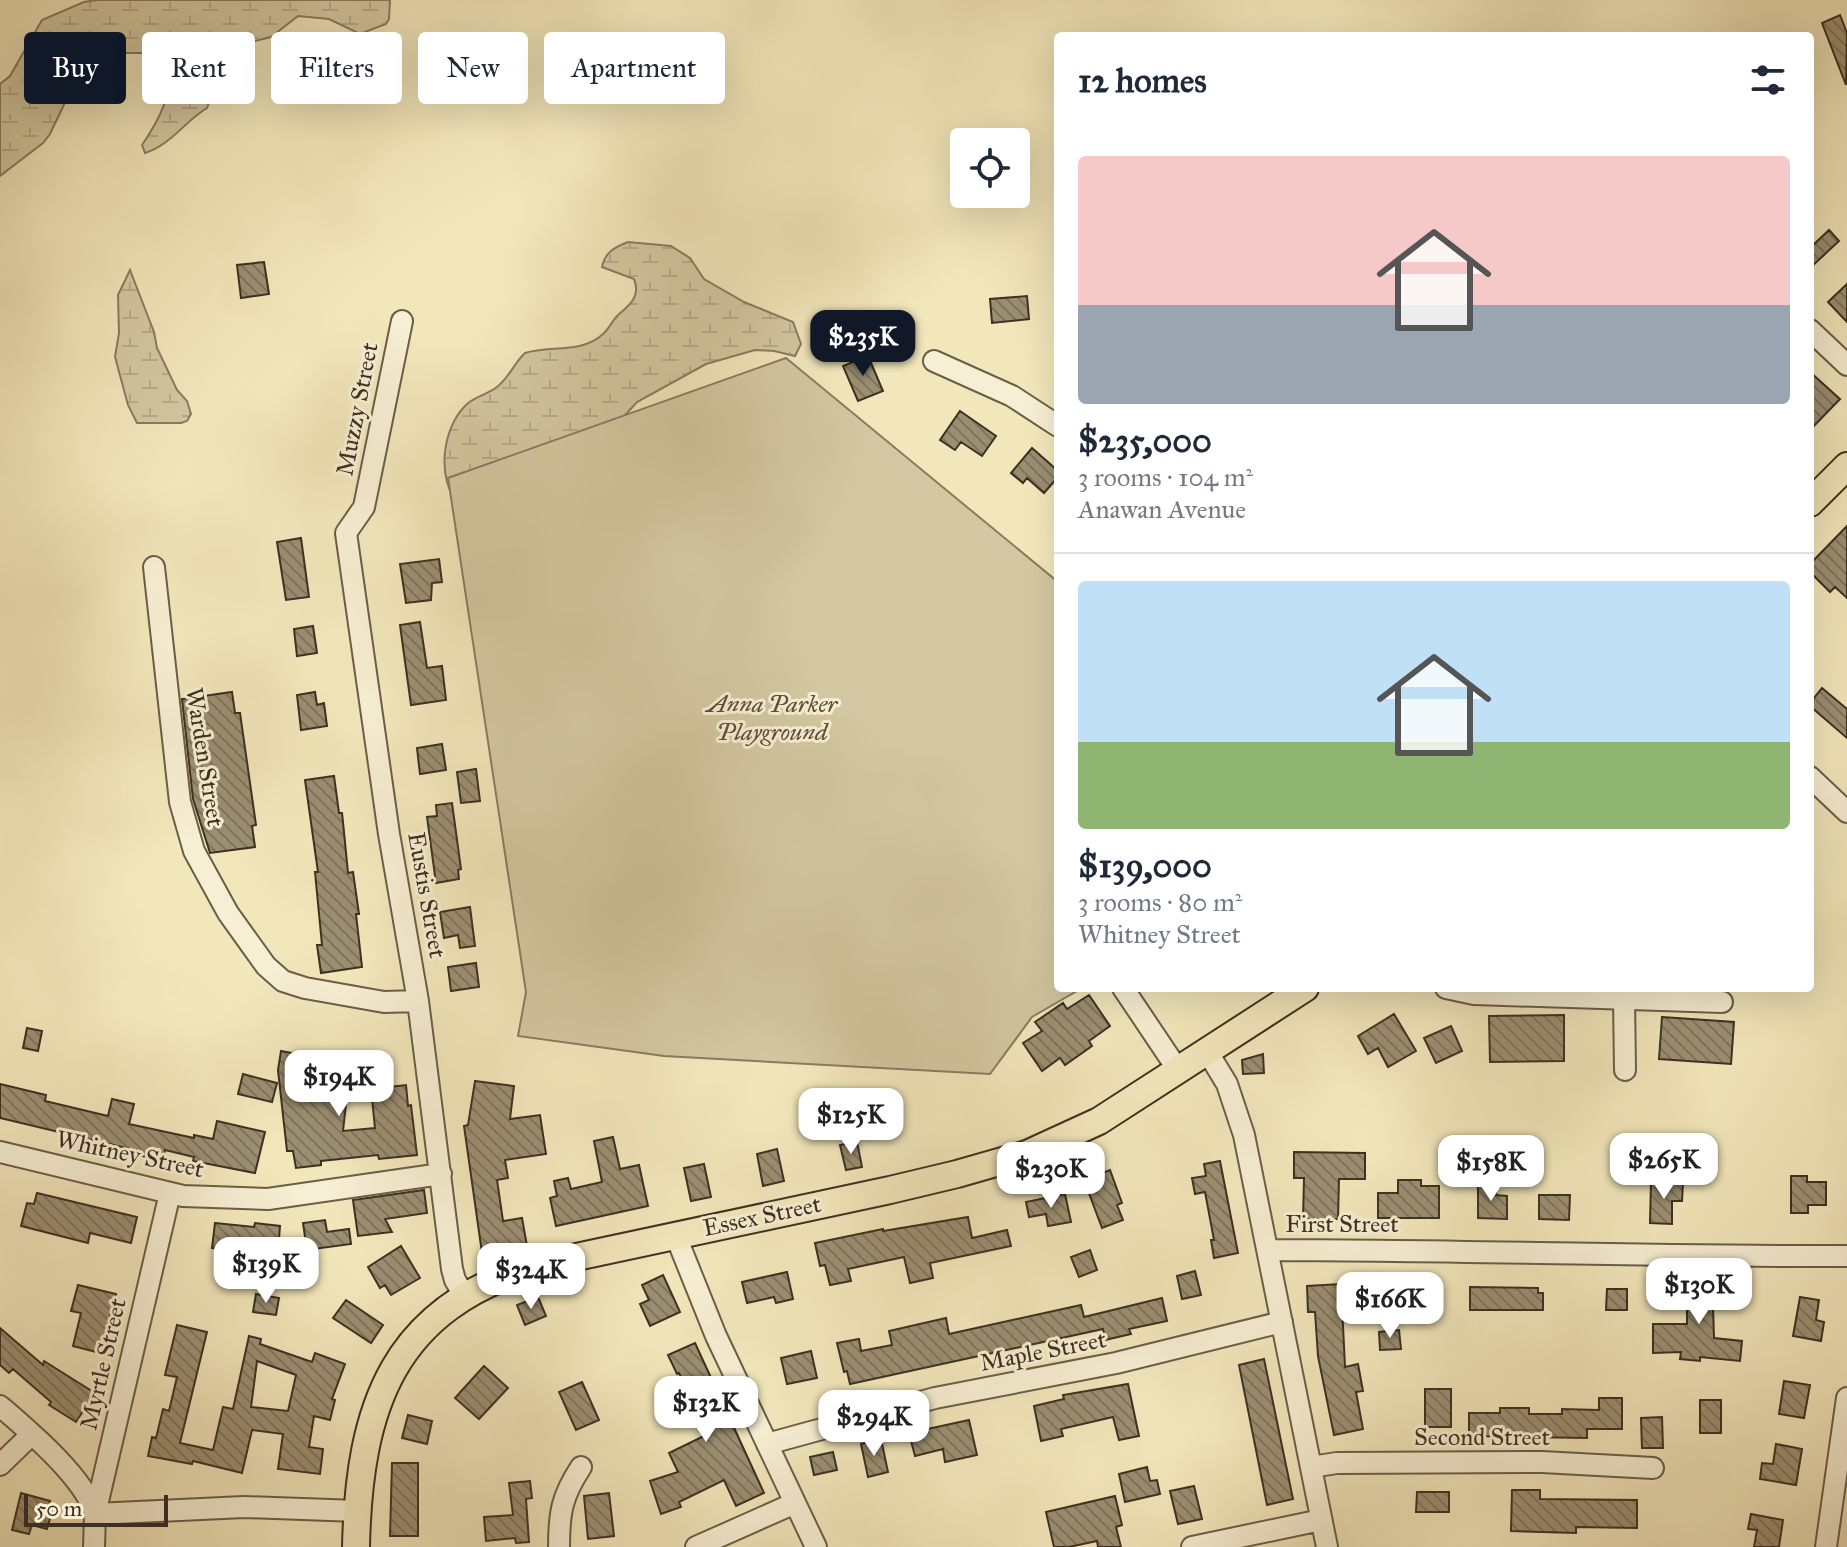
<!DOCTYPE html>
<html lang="en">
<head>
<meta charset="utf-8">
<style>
	body { margin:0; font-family:"IM FELL Great Primer",serif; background:#f6f6f7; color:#1f2937; height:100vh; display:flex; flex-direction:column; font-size:30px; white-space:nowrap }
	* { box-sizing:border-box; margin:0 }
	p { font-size:26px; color:#747a83 }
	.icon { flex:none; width:44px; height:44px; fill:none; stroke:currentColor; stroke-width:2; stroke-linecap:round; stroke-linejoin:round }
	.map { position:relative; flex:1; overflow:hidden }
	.sheet { position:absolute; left:1054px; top:32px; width:760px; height:960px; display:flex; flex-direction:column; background:#fff; border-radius:8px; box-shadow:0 8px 32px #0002 }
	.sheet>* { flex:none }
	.banner { position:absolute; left:24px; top:32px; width:760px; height:72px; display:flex; gap:16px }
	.controls { position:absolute; left:950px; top:128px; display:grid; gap:16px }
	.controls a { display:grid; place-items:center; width:80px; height:80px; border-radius:8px; background:#fff; box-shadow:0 8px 32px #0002; font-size:40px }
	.scale { position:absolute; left:24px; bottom:20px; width:144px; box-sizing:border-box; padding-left:8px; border:4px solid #3d3022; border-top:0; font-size:22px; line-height:28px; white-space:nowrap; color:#3d3022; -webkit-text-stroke:6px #f7efd3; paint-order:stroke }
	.price { position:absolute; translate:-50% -68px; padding:0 18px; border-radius:16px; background:#fff; color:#222; font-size:26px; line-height:52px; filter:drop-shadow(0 2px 4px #0008) }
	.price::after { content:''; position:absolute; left:50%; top:48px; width:24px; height:18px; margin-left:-12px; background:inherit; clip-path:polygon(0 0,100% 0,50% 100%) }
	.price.selected { background:#111827; color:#fff }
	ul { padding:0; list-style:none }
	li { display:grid; align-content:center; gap:16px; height:424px; padding:0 24px }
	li+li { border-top:2px solid #e0e1e3 }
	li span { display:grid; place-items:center; height:248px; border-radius:8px; color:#555 }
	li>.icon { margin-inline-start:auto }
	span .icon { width:144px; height:144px; fill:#fffc; stroke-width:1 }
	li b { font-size:34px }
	h2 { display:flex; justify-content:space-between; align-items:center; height:96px; padding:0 24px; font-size:34px }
	.chip { padding:0 28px; border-radius:8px; background:#fff; box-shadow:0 8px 32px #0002; font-size:28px; line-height:72px }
	.chip.selected { background:#111827; color:#fff }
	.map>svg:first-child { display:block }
</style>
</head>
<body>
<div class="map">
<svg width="1847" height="1547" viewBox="0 0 1847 1547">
	<defs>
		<pattern id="wetland-marsh" width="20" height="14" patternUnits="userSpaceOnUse" patternTransform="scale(2)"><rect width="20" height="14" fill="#d3c8a1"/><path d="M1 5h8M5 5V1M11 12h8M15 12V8" fill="none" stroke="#b6ac8a"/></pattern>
		<pattern id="building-back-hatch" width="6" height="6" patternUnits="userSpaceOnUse" patternTransform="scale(2)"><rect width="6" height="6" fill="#9b8f72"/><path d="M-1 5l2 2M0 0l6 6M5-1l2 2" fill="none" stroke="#80755d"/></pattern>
	</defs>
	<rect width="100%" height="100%" fill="#f2e7bb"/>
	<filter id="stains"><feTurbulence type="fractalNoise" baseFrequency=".0025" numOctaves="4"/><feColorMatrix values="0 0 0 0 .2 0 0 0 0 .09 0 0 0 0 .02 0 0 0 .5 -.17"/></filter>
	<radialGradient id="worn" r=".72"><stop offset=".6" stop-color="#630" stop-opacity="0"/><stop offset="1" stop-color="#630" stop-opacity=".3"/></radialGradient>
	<path fill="url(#wetland-marsh)" stroke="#887c62" stroke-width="2" d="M97 0H390L389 19 386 24 360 34 329 19 298 16 271 37 239 45 226 54 207 108C185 121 171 145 145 153L142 145C157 123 189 71 152 53H124L111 57 69 94 50 134 43 143 0 176V84L10 76 42 20 84 2Z
		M628 242 671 246 690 258 704 279 744 302 793 322 801 344 795 356 774 351 755 350 706 364 637 402 619 422 459 504C436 480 442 429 465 406 474 396 487 395 497 387 509 378 514 363 525 353 549 345 582 354 603 334 609 329 612 321 618 315 630 305 641 296 634 279L602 267C605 252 615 247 628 242Z
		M130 270 154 332 157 348 177 390 187 401 191 414 187 421 181 423H137L128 405 115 357 119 333 118 295Z"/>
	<path fill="#d3c8a1" stroke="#887c62" stroke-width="2" d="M786 358 1058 582V988H1082L1032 1017 990 1074 664 1056 518 1036 526 992 448 478Z"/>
	<path fill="url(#building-back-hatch)" stroke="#3d3022" stroke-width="2" fill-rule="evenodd" d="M1840 15 1847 33 1846 85 1822 23Z
		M1829 230 1839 241 1810 268V248Z
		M264 262 269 294 241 298 237 265Z
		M1847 284V322L1828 302Z
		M1027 296 1029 319 992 323 990 299Z
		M868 356 883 391 858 401 843 366Z
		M1810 372 1840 399 1810 430Z
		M960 411 996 436 982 456 961 442 955 450 940 440Z
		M1032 448 1058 471V477L1044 493 1027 478 1023 483 1011 473Z
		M1847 526V598L1835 587 1830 592 1810 572V564Z
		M301 538 309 597 286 600 277 542Z
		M439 559 442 582 432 583 431 600 406 603 400 564Z
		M420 622 427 668 442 666 446 700 411 705 400 625Z
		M313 626 317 653 297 656 294 629Z
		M1822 688 1847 709V738L1810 706V703Z
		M232 692 235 713H240L256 825 252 826 255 847 210 853 193 799 182 699Z
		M315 692 317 705 324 703 327 726 301 730 297 695Z
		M442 744 446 770 420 774 417 748Z
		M476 769 480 801 461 803 457 772Z
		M334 776 339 813H342L343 822 348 873 353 872 359 914H356L362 967 321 973 317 945H322L315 872H318L305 780Z
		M452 803 461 869 458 870 459 879 436 883 427 817 437 816 436 805Z
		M470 907 475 946 460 948 458 935 444 938 440 912Z
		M476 963 479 987 451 991 448 967Z
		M1089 995 1110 1026 1089 1041 1092 1046 1065 1065 1060 1058 1042 1071 1023 1043 1042 1031 1035 1022 1063 1003 1067 1009Z
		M1394 1014 1416 1051 1388 1067 1378 1048 1368 1054 1358 1036Z
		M1564 1015V1061L1490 1062 1489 1016Z
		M1662 1017 1734 1022 1731 1064 1659 1059Z
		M1451 1026 1462 1051 1436 1063 1424 1038Z
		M27 1028 42 1031 38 1051 23 1048Z
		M281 1051 324 1059 318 1092 347 1095 343 1131 375 1128 371 1089 406 1085 408 1106 411 1105 417 1155 379 1159 378 1155 321 1161V1165L296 1168 293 1151H287L278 1070Z
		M1263 1054 1264 1073 1243 1074 1242 1060Z
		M243 1074 277 1083 272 1102 238 1094Z
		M475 1081 514 1086 510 1119 540 1115 546 1154 505 1160 508 1178 497 1180 503 1221 522 1218 527 1246 482 1253 464 1126 468 1125Z
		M0 1084 46 1095 45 1101 108 1116 112 1099 134 1104 129 1124 194 1138V1135L213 1139 217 1121 265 1132 255 1173 193 1161 194 1157 165 1150 163 1160 142 1156 143 1152 0 1118Z
		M613 1137 620 1169 639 1165 648 1206 556 1226 550 1198 557 1196 554 1181 568 1178 571 1189 602 1182 594 1141Z
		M857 1142 862 1167 846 1170 840 1145Z
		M777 1149 784 1181 763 1186 757 1154Z
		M1677 1150H1697V1169H1676Z
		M1294 1152 1365 1153V1179H1339L1338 1219H1303L1304 1178H1294Z
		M1220 1161 1238 1253 1214 1258 1211 1240H1214L1205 1192 1195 1194 1192 1178 1206 1176 1204 1164Z
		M704 1164 711 1197 691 1201 684 1168Z
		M1110 1170 1122 1203 1117 1205 1123 1220 1102 1228 1084 1180Z
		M1791 1176H1807V1182H1826V1205H1808V1213H1791Z
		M1398 1180H1421V1186H1439V1218H1378V1193H1398Z
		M1651 1182H1683L1682 1201H1672V1224L1650 1223Z
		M1478 1185H1496V1195L1507 1196V1219L1478 1218Z
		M424 1190 427 1213 385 1219 392 1232 358 1236 353 1200Z
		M37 1193 137 1217 131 1243 90 1233 88 1243 21 1226 27 1203 34 1204Z
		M1065 1194 1071 1222 1048 1226 1046 1214 1029 1217 1026 1202Z
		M1539 1195H1570L1569 1220 1539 1219Z
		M968 1217 972 1238 1007 1230 1011 1246 930 1263 933 1278 910 1283 904 1257 848 1269 851 1281 830 1285 825 1265 820 1266 815 1243 883 1229V1231Z
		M325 1220 327 1232 349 1229 351 1244 307 1250 303 1223Z
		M215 1223 254 1227 255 1223 280 1226 277 1264 226 1259 227 1249 212 1248Z
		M401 1246 420 1278 391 1295 385 1285 380 1288 368 1267Z
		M1090 1250 1097 1270 1079 1277 1071 1257Z
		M1195 1271 1201 1295 1182 1299 1177 1276Z
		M787 1272 793 1299 776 1303 774 1297 747 1303 742 1282Z
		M663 1275 680 1312 650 1326 640 1304 649 1300 642 1285Z
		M1387 1278 1413 1279 1412 1311H1387Z
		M1709 1278V1285H1734L1735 1306H1713L1714 1338 1742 1341 1740 1361 1700 1357V1361L1680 1359 1681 1352 1653 1353V1324H1687V1279Z
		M1341 1284 1345 1367 1358 1364 1363 1391 1356 1392 1363 1429 1334 1435 1318 1356 1315 1312H1308L1307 1286Z
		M78 1285 116 1294 100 1353 73 1346 81 1313 71 1311Z
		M1470 1287 1538 1288V1293H1543V1310H1470Z
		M1607 1289H1627V1310H1606Z
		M256 1294 279 1298 276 1315 253 1312Z
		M538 1297 546 1316 525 1325 517 1305Z
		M1800 1297 1819 1300 1816 1320 1824 1322 1821 1341 1793 1336Z
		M1162 1298 1167 1321 1129 1329 1131 1334 1105 1340 1103 1329 850 1384 847 1371 844 1372 837 1343 859 1339 861 1351 892 1345 889 1331 946 1318 949 1334 1081 1305 1084 1317Z
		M346 1300 383 1325 371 1343 333 1318Z
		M177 1325 207 1332 180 1443 213 1450 223 1407 233 1409 249 1336 261 1339 260 1344 312 1362 315 1353 345 1364 332 1399 335 1400 330 1420 314 1416 309 1447 323 1449 320 1474 278 1469 283 1434 252 1430 242 1473 193 1461 192 1464 148 1456 152 1437 156 1438 163 1409 169 1411 177 1377 165 1375ZM257 1361 296 1375 288 1411 251 1407Z
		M0 1328 43 1365 44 1361 95 1393 76 1422 49 1405 51 1402 13 1369 9 1373 0 1365Z
		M1399 1330 1401 1349 1380 1350 1379 1332Z
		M695 1343 764 1493 736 1506 724 1480 679 1502 681 1507 661 1514 650 1481 678 1472 669 1453 704 1436 696 1419 699 1417 679 1373 677 1374 668 1355Z
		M811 1351 817 1378 787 1384 781 1358Z
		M1264 1359 1293 1499 1267 1505 1239 1365Z
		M484 1366 508 1388 479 1419 455 1398Z
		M1784 1381 1810 1385 1804 1418 1779 1414Z
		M582 1382 599 1420 576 1430 559 1392Z
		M1128 1384 1139 1436 1119 1440 1113 1417 1061 1429 1063 1436 1041 1441 1034 1406 1064 1399 1063 1395Z
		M1425 1389H1451V1427H1425Z
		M1599 1398H1622V1429H1587V1438L1469 1436V1413H1500V1408H1529V1414H1562V1409L1599 1410Z
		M1700 1400H1721V1433H1700Z
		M408 1415 432 1421 427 1444 402 1438Z
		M1662 1417 1663 1448H1642L1641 1418Z
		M969 1420 977 1455 945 1462 943 1449 915 1456 909 1433Z
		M881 1439 888 1472 868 1477 861 1444Z
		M1776 1444 1802 1449 1796 1485 1760 1479 1762 1463 1773 1464Z
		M833 1452 837 1470 814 1475 810 1457Z
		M392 1463H418V1536H390Z
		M1147 1467 1150 1481 1157 1480 1160 1494 1125 1502 1119 1474Z
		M530 1481 532 1498 526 1499 529 1542 516 1543 515 1538 486 1541 484 1517 513 1515 509 1483Z
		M1194 1486 1202 1519 1178 1524 1170 1491Z
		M1512 1490H1540V1499L1637 1500V1528L1576 1527V1533L1511 1531Z
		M1417 1492H1449V1512H1416Z
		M21 1493 50 1501 48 1507 53 1508 47 1529 32 1525 29 1534 12 1530Z
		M609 1493 614 1536 588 1539 584 1496Z
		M1115 1496 1122 1525 1116 1527 1121 1547H1098L1097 1541 1069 1547H1054L1046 1512Z
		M1751 1514 1783 1520 1779 1547H1754L1757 1530 1748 1529Z"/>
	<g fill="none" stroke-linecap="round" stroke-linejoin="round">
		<g stroke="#6a5e48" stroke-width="24">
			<path id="minor" d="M402 321 364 507 346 533 389 834 418 1001 452 1269 455 1280 464 1295
				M1810 330 1847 365
				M934 361 1012 396 1058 426
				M154 567 180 802 194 851 228 913 266 966 283 981 305 988 384 1002 418 1001
				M1810 777 1847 812
				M1123 988 1178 1070
				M1446 988 1474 994 1722 1002
				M1624 999 1625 1070
				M1207 1051 1227 1084 1244 1135 1327 1547
				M0 1152 183 1196 268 1199 441 1174
				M675 1234 716 1336 816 1547
				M1268 1250C1461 1250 1654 1257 1847 1256
				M0 1406C29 1431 85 1478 95 1514L244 1507 358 1511
				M767 1444 935 1398 1116 1363 1282 1322
				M0 1465 32 1434
				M1311 1467 1337 1463 1542 1462 1653 1468
				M94 1547 95 1514 170 1193
				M559 1547C559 1512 562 1496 581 1467
				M696 1547 795 1503
				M1192 1547 1321 1520
				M1826 1547 1847 1398"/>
		</g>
		<g stroke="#3d3022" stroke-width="30">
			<path id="major" d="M1810 503 1847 466
				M356 1547C359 1406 393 1307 539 1265L890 1190 957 1174 1027 1154 1099 1121 1305 988"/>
		</g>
		<use href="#minor" stroke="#f7efd3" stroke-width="20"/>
		<use href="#major" stroke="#f2e7bb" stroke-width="26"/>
	</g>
	<g text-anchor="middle" stroke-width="6" stroke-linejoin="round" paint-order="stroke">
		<g font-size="24" fill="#3d3022" stroke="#f7efd3">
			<text transform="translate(357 409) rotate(-79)" y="8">Muzzy Street</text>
			<text transform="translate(205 757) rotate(81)" y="8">Warden Street</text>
			<text transform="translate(427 895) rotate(80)" y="8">Eustis Street</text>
			<text transform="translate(130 1154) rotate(12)" y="8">Whitney Street</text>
			<text transform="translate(762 1216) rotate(-12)" y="8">Essex Street</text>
			<text x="1342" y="1232">First Street</text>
			<text transform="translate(1043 1351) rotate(-11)" y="8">Maple Street</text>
			<text transform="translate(103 1364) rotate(-77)" y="8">Myrtle Street</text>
			<text x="1482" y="1445">Second Street</text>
		</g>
		<g font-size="24" font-style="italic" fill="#5b4e3b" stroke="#f7efd3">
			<text x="772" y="712">Anna Parker<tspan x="772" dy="28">Playground</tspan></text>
		</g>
	</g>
	<rect width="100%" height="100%" filter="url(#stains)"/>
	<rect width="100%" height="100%" fill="url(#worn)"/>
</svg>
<div class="controls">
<a><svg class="icon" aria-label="locate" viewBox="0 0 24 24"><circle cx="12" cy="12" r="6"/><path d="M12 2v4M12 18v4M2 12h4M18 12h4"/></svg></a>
</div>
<div class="scale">50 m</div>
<b class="price selected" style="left:863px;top:378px">$235K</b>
<b class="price" style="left:339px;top:1118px">$194K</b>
<b class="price" style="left:851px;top:1156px">$125K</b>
<b class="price" style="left:1664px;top:1201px">$265K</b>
<b class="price" style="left:1491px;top:1203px">$158K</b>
<b class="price" style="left:1051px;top:1210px">$230K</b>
<b class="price" style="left:266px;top:1305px">$139K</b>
<b class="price" style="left:531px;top:1311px">$324K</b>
<b class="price" style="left:1699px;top:1326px">$130K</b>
<b class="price" style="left:1390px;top:1340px">$166K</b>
<b class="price" style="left:706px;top:1444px">$132K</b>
<b class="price" style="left:874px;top:1458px">$294K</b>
<div class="banner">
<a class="chip selected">Buy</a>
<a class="chip">Rent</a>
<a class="chip">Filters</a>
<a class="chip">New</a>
<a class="chip">Apartment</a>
</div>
<section class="sheet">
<h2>12 homes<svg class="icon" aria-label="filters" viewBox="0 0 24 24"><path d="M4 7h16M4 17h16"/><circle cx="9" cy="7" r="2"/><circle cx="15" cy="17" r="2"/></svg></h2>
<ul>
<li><span style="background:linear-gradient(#f6c9c9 60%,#9aa5b1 0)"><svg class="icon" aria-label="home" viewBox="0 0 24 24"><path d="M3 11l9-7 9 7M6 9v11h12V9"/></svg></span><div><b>$235,000</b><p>3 rooms · 104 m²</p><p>Anawan Avenue</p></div></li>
<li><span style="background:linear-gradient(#bfe0f5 65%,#8fb573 0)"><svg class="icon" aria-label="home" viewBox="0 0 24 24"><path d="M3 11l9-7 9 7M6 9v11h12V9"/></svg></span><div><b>$139,000</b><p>3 rooms · 80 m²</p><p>Whitney Street</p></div></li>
</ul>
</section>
</div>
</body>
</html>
